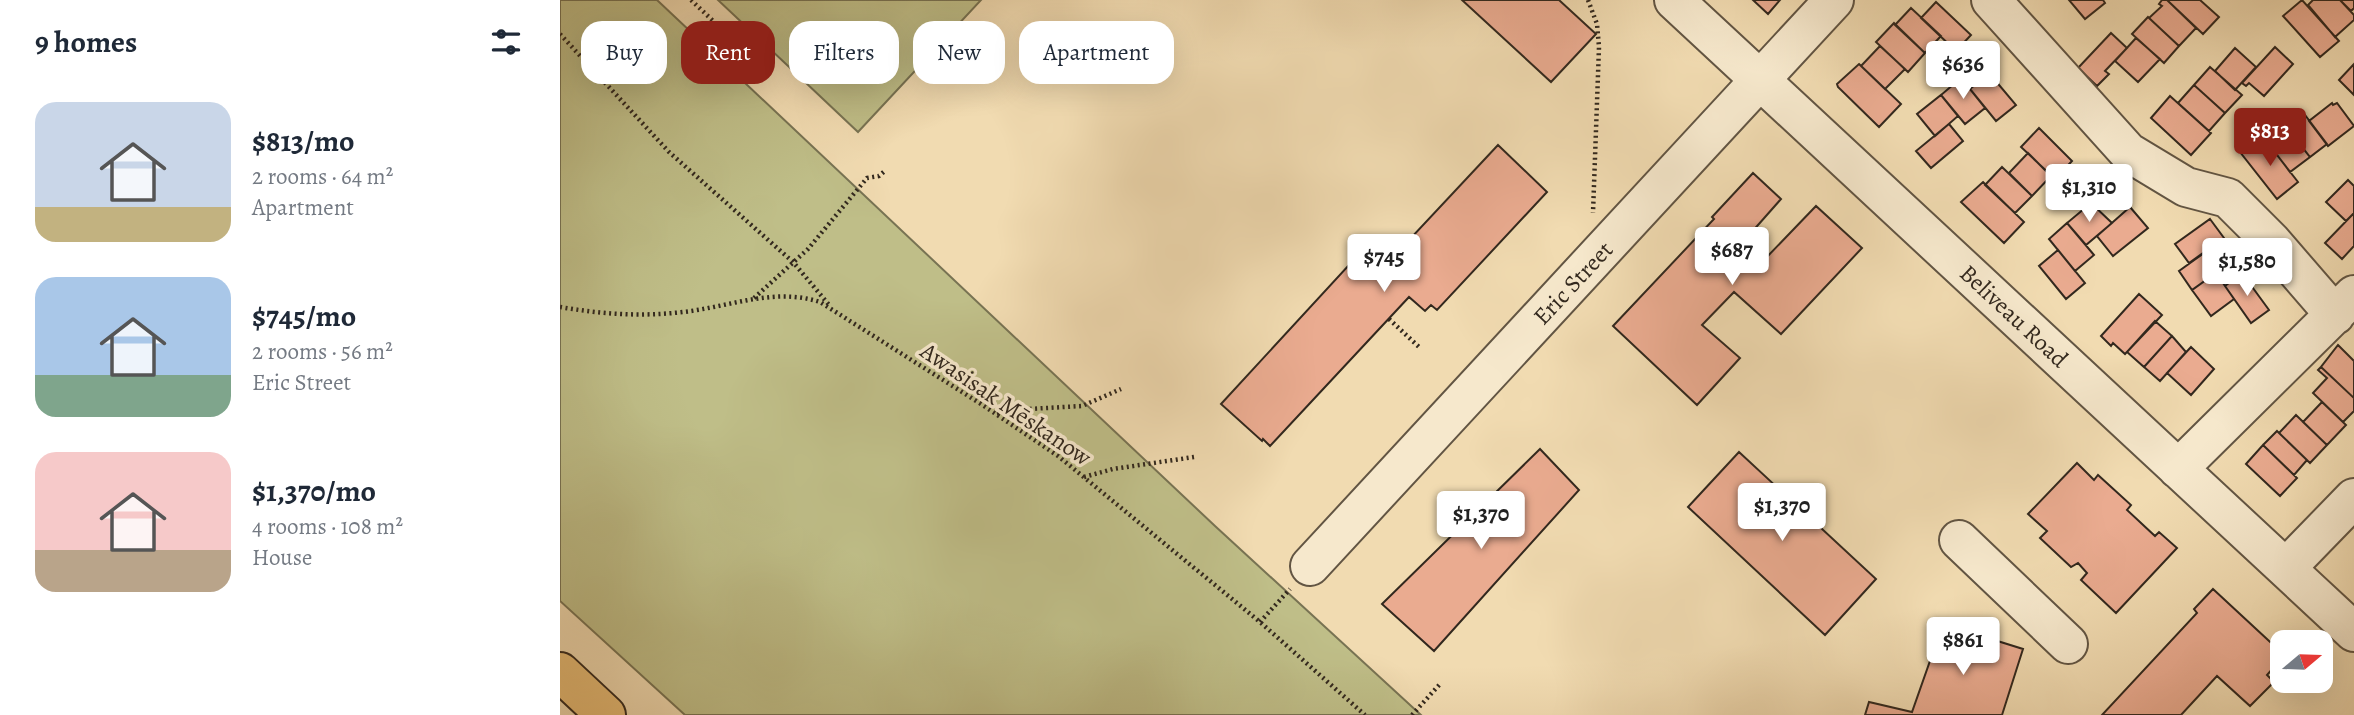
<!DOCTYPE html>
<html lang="en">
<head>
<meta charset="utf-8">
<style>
	body { margin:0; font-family:Alegreya,serif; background:#f6f6f7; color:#1f2937; height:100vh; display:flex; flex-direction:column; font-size:26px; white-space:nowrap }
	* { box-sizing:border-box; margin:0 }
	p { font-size:23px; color:#747a83 }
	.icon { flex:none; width:38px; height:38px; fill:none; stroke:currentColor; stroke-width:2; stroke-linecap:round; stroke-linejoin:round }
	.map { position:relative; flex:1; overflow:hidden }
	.details { display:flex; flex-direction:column; background:#fff; width:560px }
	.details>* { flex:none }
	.top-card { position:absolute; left:21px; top:21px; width:665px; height:63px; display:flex; gap:14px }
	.needle { width:46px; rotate:71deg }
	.tools { position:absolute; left:1710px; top:630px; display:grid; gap:14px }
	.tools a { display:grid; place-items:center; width:63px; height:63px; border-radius:14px; background:#fff; box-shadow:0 7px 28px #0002; font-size:35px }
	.price { position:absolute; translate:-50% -60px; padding:0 16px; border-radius:7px; background:#fff; color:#222; font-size:23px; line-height:46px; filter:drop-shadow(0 2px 4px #0008) }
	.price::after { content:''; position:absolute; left:50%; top:42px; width:21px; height:16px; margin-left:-10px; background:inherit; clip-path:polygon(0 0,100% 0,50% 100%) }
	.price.active { background:#8f2418; color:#fff }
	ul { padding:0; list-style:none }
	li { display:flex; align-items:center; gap:21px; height:175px; padding:0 35px }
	li span { display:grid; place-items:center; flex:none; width:196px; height:140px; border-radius:21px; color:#555 }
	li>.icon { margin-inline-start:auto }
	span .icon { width:84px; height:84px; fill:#fffc; stroke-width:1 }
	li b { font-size:30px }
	h2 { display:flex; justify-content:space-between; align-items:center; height:84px; padding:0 35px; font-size:30px }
	.chip { padding:0 24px; border-radius:21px; background:#fff; box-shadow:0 7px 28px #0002; font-size:24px; line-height:63px }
	.chip.active { background:#8f2418; color:#fff }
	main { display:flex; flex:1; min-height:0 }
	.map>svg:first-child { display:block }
</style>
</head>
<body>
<main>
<section class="details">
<h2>9 homes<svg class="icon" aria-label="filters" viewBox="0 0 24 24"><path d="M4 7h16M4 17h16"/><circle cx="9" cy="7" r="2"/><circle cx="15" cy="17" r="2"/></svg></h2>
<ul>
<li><span style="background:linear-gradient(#c9d6e8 75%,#c2b280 0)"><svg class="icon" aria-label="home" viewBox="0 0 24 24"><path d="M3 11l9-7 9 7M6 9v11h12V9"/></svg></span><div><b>$813/mo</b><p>2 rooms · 64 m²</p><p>Apartment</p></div></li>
<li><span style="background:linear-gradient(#a9c7e8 70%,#7fa58c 0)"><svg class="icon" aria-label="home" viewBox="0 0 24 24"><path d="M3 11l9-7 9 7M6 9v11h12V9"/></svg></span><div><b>$745/mo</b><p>2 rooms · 56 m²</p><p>Eric Street</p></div></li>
<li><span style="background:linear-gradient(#f6c9c9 70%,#b9a48a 0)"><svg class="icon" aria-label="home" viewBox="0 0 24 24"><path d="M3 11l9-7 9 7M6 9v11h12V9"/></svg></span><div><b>$1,370/mo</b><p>4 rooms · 108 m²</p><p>House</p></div></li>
</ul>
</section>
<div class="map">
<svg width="1794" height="715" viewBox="0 0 1794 715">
	<rect width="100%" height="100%" fill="#f1dbb1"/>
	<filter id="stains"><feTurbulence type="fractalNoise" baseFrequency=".00286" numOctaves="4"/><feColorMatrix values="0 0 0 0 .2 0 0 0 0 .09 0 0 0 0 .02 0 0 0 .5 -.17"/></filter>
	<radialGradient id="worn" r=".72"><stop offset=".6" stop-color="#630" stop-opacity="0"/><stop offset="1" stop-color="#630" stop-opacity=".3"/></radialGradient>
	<path fill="#bfbe88" stroke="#787353" stroke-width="2" d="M0 0H97L655 526 861 715H125L0 601Z
		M158 0H421L298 132Z"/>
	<path fill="#eaab90" stroke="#32281e" stroke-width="2" d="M902 0H999L1036 34 991 82Z
		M1193 0H1220L1208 14Z
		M1509 0H1543L1545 3 1525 19Z
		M1602 0H1607L1636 28 1619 46 1589 18 1602 6 1599 4Z
		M1607 0H1640L1659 17 1643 34Z
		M1742 0 1779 41 1760 57 1723 16Z
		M1753 0H1780L1794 15V20L1775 37 1748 5Z
		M1780 0H1794V8L1791 11Z
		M1376 2 1411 35 1396 51 1361 18Z
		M1351 8 1381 36 1365 53 1335 25Z
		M1588 17 1619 46 1604 63 1572 34Z
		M1334 23 1365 53 1348 72 1316 42Z
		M1551 33 1567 48 1545 71 1549 74 1537 86 1518 68Z
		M1576 38 1600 59 1578 82 1555 61Z
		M1320 46 1345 69 1325 89 1301 66Z
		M1715 47 1733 64 1704 96 1689 83 1686 86 1682 83Z
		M1675 48 1696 67 1675 90 1655 71Z
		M1299 64 1341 104 1319 127 1278 87 1277 84Z
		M1794 64V95L1779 80Z
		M1650 67 1682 95 1665 113 1634 85Z
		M1429 73 1456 105 1436 121 1410 89Z
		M1401 78 1425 108 1405 124 1381 95Z
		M1634 85 1665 113 1649 131 1618 103Z
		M1381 95 1398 116 1375 136 1357 114Z
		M1610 96 1651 133 1631 155 1591 118Z
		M1772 103 1773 105 1777 103 1794 126 1768 146 1749 121Z
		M1742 111 1767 144 1750 157 1724 124Z
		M1389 124 1403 141 1371 168 1356 151Z
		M1724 124 1750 157 1730 172 1705 139Z
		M1479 128 1512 161 1495 179 1461 147Z
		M1703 137 1738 182 1717 199 1680 152 1689 146 1690 148Z
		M938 145 987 192 877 310 871 305 865 311 849 297 710 446 703 439 702 441 661 404 801 252 821 270Z
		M1468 153 1491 176 1472 196 1449 173Z
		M1442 167 1472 196 1455 213 1425 185Z
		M1193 173 1221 199 1183 242 1203 261 1256 206 1302 248 1221 334 1174 292 1142 325 1180 358 1137 405 1053 326 1154 219 1152 217Z
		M1788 180 1794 186V213L1786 221 1766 202Z
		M1423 182 1464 222 1444 243 1401 202Z
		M1531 203 1552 223 1526 245 1507 223Z
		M1570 207 1588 228 1553 256 1537 236Z
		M1794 213V246L1782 259 1765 243Z
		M1650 219 1664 238 1629 263 1615 244Z
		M1507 223 1534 255 1515 271 1489 239Z
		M1651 248 1664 267 1632 290 1619 271Z
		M1498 250 1525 283 1506 299 1479 266Z
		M1656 273 1674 299 1651 316 1632 290Z
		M1682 273 1709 310 1691 323 1665 286Z
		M1579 294 1602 315 1565 354 1553 343 1551 346 1541 336Z
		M1595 321 1612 336 1584 367 1567 352Z
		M1612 336 1626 352 1600 381 1584 367Z
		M1778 345 1794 361V398L1761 367Z
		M1631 347 1654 369 1631 395 1607 373Z
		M1761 367 1794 398V411L1783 422 1753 393 1767 378 1758 370Z
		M1762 402 1786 425 1767 445 1743 422Z
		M1736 415 1767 445 1750 463 1719 433Z
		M1717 431 1747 460 1734 475 1703 445Z
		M1703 445 1737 478 1720 496 1686 464Z
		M980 449 1019 490 874 651 822 604Z
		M1179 452 1316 579 1265 635 1128 507Z
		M1517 463 1534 480 1538 475 1571 505 1567 510 1595 536 1599 532 1617 548 1556 613 1521 580 1527 573 1518 563 1511 567 1480 538 1487 531 1468 514Z
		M1653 589 1722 653V658L1707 675 1714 682 1690 706 1657 676 1621 715H1542L1637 613 1634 609Z
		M1383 624 1463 649 1442 715H1305L1309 702 1352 712Z"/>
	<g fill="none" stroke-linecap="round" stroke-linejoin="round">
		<g stroke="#625543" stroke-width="42">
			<path id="minor" d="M1114 0 1794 632
				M1431 0 1568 152 1626 187 1668 198 1711 241 1775 315
				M1618 469 1794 295
				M1399 540 1508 644
				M750 566 1274 0
				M1726 568 1794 498"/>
		</g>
		<g stroke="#32281e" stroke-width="42">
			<path id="major" d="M0 672 46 715"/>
		</g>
		<path stroke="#32281e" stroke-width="4.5" stroke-dasharray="2 3.5" stroke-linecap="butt" d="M131 0 168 35
			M1028 0 1037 24 1039 47 1033 213
			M0 34 109 152 233 262 270 306
			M194 298 248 249 307 178 319 176 326 170
			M0 307C41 314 81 317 123 312 169 307 214 287 260 302L421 404 498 456 700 622 805 715
			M829 319 859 347
			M437 414 469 409 522 406 561 389
			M524 477 553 469 634 457
			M700 622 730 589
			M852 715 880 684"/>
		<use href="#minor" stroke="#f6e8cc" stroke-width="38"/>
		<use href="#major" stroke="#e8be78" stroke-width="38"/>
	</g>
	<g text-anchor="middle" stroke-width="7" stroke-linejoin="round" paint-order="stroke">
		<g font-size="24" fill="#32281e" stroke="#f6e8cc">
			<text transform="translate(1013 283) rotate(-47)" y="8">Eric Street</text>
			<text transform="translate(1454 316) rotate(43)" y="8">Beliveau Road</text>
			<text transform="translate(446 404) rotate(34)" y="8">Awasisak Mēskanow</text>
		</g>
	</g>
	<rect width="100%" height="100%" filter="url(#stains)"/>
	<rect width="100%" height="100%" fill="url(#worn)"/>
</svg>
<div class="tools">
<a><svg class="needle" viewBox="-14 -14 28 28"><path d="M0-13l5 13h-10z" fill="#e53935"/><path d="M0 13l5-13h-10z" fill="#747a83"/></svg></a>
</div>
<b class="price" style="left:1403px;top:101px">$636</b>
<b class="price active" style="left:1710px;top:168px">$813</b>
<b class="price" style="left:1529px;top:224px">$1,310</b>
<b class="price" style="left:1172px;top:287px">$687</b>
<b class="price" style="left:824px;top:294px">$745</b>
<b class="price" style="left:1687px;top:298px">$1,580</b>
<b class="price" style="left:1222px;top:543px">$1,370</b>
<b class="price" style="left:921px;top:551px">$1,370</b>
<b class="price" style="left:1403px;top:677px">$861</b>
<div class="top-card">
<a class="chip">Buy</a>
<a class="chip active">Rent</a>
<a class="chip">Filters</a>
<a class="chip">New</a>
<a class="chip">Apartment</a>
</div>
</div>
</main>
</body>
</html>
